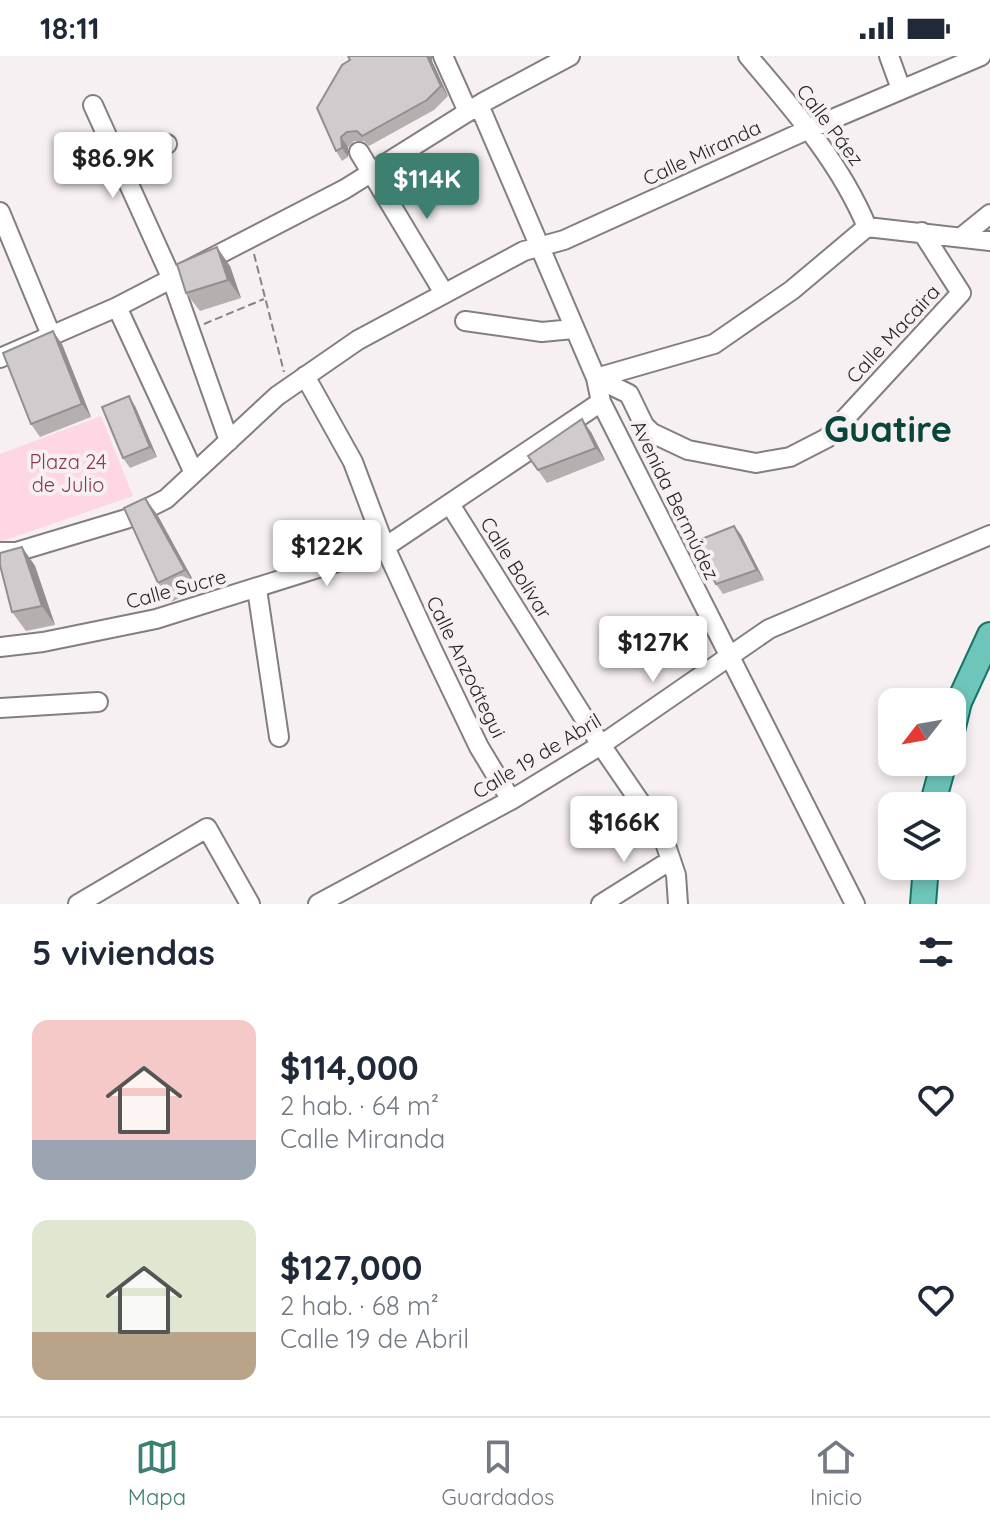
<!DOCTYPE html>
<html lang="es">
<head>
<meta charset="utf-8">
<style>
	body { margin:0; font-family:Quicksand,sans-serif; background:#f2f2f3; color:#1f2937; height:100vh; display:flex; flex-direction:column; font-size:30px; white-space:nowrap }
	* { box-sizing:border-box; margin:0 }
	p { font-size:26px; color:#747a83 }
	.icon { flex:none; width:44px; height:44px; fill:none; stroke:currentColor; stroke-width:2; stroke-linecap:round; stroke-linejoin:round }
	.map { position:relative; height:848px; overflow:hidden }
	.drawer { display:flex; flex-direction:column; background:#fff; flex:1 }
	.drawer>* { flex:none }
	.needle { width:52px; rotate:239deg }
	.controls { position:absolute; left:878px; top:632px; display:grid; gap:16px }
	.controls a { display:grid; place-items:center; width:88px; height:88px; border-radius:16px; background:#fff; box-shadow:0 4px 12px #0003; font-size:40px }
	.price { position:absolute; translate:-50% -68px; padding:0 18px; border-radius:8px; background:#fff; color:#222; font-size:26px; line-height:52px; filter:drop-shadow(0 2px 4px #0008) }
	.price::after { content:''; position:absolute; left:50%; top:48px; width:24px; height:18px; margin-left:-12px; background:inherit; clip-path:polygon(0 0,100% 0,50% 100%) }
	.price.active { background:#3d8072; color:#fff }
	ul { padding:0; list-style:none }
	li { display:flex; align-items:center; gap:24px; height:200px; padding:0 32px }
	li span { display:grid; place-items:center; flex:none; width:224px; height:160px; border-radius:16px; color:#555 }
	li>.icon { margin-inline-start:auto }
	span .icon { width:96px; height:96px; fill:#fffc; stroke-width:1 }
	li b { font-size:34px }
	h2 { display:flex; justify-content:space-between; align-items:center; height:96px; padding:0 32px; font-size:34px }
	.status { display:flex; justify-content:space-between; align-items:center; height:56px; padding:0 40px; background:#fff; direction:ltr }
	.status svg { height:22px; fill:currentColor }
	.menu { display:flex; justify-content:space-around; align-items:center; height:112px; border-top:2px solid #e0e1e3; background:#fff; font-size:22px; color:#747a83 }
	.menu a { display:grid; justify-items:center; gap:4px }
	.menu .active { color:#3d8072 }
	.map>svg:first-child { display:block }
</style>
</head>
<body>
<div class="status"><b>18:11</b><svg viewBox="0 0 49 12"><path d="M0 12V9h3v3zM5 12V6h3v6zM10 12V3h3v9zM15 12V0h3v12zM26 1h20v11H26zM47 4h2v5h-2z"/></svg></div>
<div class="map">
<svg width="990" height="848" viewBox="0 0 990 848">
	<rect width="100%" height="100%" fill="#f7f0f2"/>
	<path fill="#ffd6e3" d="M101 360 133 440 0 486V398Z"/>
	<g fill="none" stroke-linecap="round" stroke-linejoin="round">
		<g stroke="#847e80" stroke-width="22">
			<path id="minor" d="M443 0 468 56
				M748 0C793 53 840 106 867 171
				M889 0 901 33
				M93 49 171 221 229 385
				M479 49 596 322 601 346 855 848
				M359 96 444 237
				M121 112 167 88
				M0 156 51 279
				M867 171 990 185
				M964 179 990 158
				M117 251 194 417
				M465 265 542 276 573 273
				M0 302 117 251 345 133 482 47 570 0
				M305 320 353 406 385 491 432 593 479 691 511 744
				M596 322 629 338 644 369 652 377 688 394 756 407 790 401 827 382 961 237 922 176
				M596 322 714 288 792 234 867 171
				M451 450 601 689 662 778 676 819 678 848
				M0 496H16L126 463 166 443 277 340 358 284 524 195 564 184 809 73 981 0
				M257 533 279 681
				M0 591 43 586 156 563 385 491 601 346
				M0 652 98 646
				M78 848 207 772 250 848
				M318 848 511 744 601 689 769 573 990 479
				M601 848 671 804"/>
		</g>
		<g stroke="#167467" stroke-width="28">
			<path id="major" d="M952 675 959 646 990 579
				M932 750 944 706
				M923 848 926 810"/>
		</g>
		<path stroke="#878384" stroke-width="2" stroke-dasharray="8 4" stroke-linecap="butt" d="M254 198 284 316
			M204 268 264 243"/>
		<use href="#minor" stroke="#fff" stroke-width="18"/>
		<use href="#major" stroke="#6ec5b9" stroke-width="24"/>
	</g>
	<path fill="#b5afb0" d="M348 0H432V5L448 40 434 54 369 90 364 85H354L348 91V101L342 105 336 95 350 4Z
		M230 210 241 242 200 255 186 237Z
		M62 288 91 361 40 381 31 368Z
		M135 350 157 401 130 412 123 402Z
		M591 376 605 404 547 427 528 400Z
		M145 442 158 460 198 533 171 546 158 527Z
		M734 470 741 479 764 524 723 538 716 528Z
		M22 491 35 510 55 569 26 575 12 556Z"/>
	<path fill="#938e90" d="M427 0H432V5L448 40 441 30Z
		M341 81 348 91V101L342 92Z
		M217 191 230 210 241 242 228 224Z
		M53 275 62 288 91 361 82 348Z
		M129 340 135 350 157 401 150 391Z
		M582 363 591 376 605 404 596 392Z
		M145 442 158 460 198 533 185 514Z
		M734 470 741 479 764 524 757 514Z
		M22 491 35 510 55 569 42 550Z"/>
	<path fill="#d2cbcd" stroke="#938e90" stroke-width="2" d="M348 0H427L441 30 427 44 362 80 357 75 347 76 341 81 342 92 336 95 317 52 342 9 350 4Z
		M217 191 228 224 186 237 177 208Z
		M53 275 82 348 31 368 3 297Z
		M129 340 150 391 123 402 102 351Z
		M582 363 596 392 538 414 528 400Z
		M145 442 185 514 158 527 124 452Z
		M734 470 757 514 716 528 694 486Z
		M22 491 42 550 12 556 0 509V497Z"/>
	<g text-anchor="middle" stroke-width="8" stroke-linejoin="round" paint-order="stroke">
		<g font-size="20" fill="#282526" stroke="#f7f0f2">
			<text transform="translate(830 69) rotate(53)" y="7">Calle Páez</text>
			<text transform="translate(702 97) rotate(-25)" y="7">Calle Miranda</text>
			<text transform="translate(893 278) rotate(-47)" y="7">Calle Macaira</text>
			<text transform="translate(675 444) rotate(64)" y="7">Avenida Bermúdez</text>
			<text transform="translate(516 512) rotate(58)" y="7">Calle Bolívar</text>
			<text transform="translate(176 533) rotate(-15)" y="7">Calle Sucre</text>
			<text transform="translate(466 611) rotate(64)" y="7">Calle Anzoátegui</text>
			<text transform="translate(537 700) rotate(-31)" y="7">Calle 19 de Abril</text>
		</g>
		<g font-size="20" fill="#85395a" stroke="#f7f0f2">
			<text x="68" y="413">Plaza 24<tspan x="68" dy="23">de Julio</tspan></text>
		</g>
		<g font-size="36" font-weight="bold" fill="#09453b" stroke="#f7f0f2">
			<text x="888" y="386">Guatire</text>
		</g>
	</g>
</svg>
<div class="controls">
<a><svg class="needle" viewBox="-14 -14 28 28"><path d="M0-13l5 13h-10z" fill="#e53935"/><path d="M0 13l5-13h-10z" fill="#747a83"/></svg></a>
<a><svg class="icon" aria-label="layers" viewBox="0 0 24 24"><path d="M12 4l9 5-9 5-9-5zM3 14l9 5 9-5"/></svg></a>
</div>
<b class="price" style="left:113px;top:144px">$86.9K</b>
<b class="price active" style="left:427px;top:165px">$114K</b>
<b class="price" style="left:327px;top:532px">$122K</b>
<b class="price" style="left:653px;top:628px">$127K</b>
<b class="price" style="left:624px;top:808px">$166K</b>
</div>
<section class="drawer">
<h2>5 viviendas<svg class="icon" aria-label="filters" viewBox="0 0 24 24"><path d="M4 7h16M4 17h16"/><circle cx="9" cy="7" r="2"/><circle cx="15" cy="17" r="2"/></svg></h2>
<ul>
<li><span style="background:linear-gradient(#f6c9c9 75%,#9aa5b1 0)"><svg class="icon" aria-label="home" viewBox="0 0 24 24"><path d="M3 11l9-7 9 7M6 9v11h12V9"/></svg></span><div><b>$114,000</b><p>2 hab. · 64 m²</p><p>Calle Miranda</p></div><svg class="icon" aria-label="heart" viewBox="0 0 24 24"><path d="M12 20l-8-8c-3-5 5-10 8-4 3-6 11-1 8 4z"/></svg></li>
<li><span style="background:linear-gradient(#dfe7d0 70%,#b9a48a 0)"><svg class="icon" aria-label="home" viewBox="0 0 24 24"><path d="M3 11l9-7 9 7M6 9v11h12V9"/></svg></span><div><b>$127,000</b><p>2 hab. · 68 m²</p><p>Calle 19 de Abril</p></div><svg class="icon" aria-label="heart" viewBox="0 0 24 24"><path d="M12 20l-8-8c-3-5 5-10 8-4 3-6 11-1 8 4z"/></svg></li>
</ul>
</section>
<nav class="menu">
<a class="active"><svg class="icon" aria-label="map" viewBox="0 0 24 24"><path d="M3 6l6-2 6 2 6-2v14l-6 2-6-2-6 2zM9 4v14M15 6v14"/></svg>Mapa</a>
<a><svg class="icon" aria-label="saved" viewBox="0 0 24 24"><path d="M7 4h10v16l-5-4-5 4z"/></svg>Guardados</a>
<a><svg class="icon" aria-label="home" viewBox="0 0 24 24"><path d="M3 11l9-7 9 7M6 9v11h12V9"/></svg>Inicio</a>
</nav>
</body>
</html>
